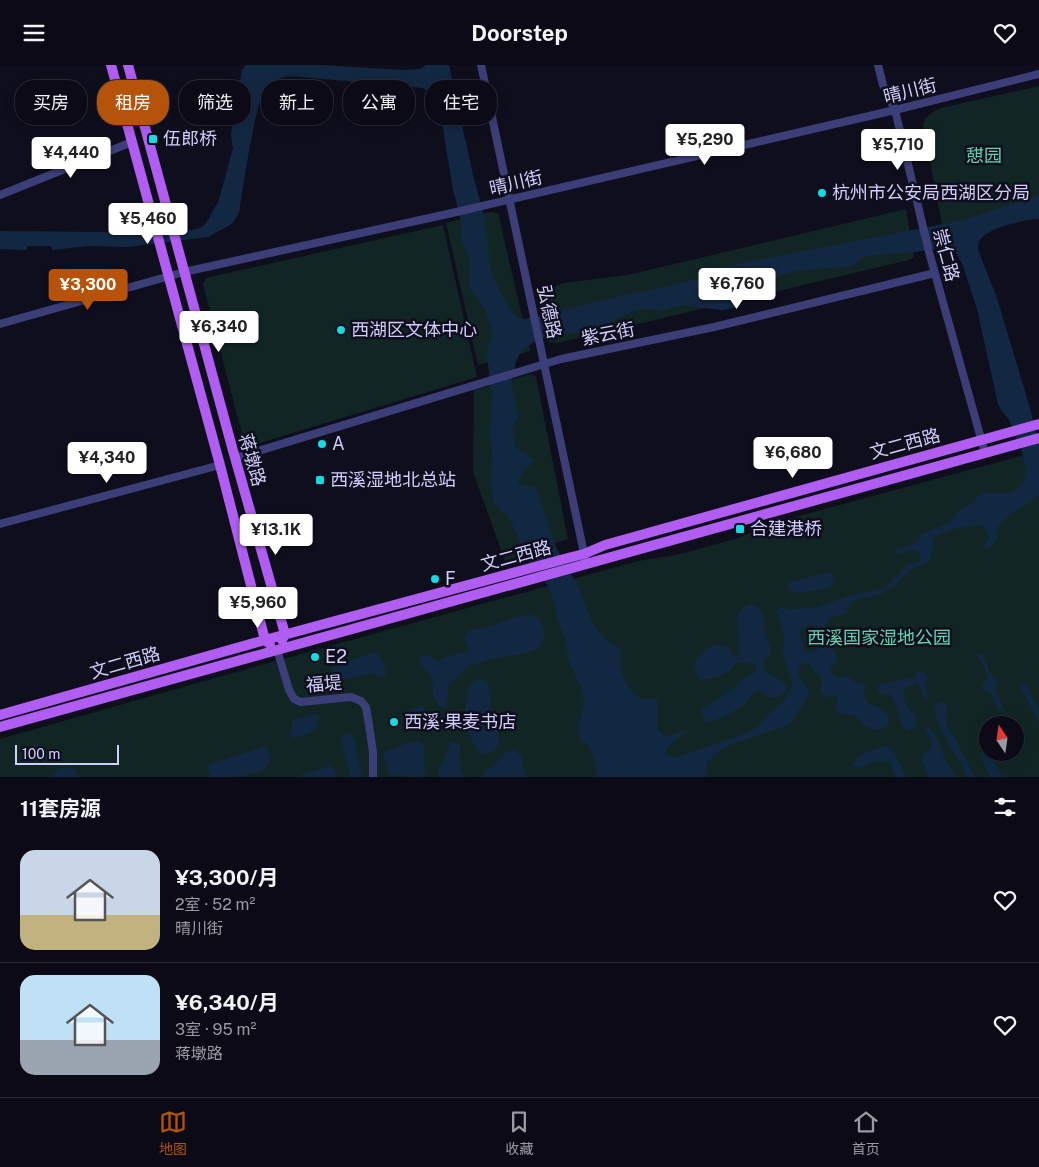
<!DOCTYPE html>
<html lang="zh">
<head>
<meta charset="utf-8">
<style>
	body { margin:0; font-family:"Public Sans","Noto Sans SC",sans-serif; background:#14131f; color:#f1f3f6; height:100vh; display:flex; flex-direction:column; font-size:19px; white-space:nowrap }
	* { box-sizing:border-box; margin:0 }
	p { font-size:16px; color:#9a9aa1 }
	.icon { flex:none; width:28px; height:28px; fill:none; stroke:currentColor; stroke-width:2; stroke-linecap:round; stroke-linejoin:round }
	.map { position:relative; height:712px; overflow:hidden }
	.side { display:flex; flex-direction:column; background:#0b0a16; flex:1 }
	.side>* { flex:none }
	.guide { position:absolute; left:15px; top:15px; width:500px; height:45px; display:flex; gap:10px }
	.needle { width:32px; rotate:347deg }
	.buttons { position:absolute; left:979px; top:651px; display:grid; gap:10px }
	.buttons a { display:grid; place-items:center; width:45px; height:45px; border-radius:50%; background:#0b0a16; box-shadow:0 2px 12px #0003,0 0 0 1px #2b2b35; font-size:25px }
	.scale { position:absolute; left:15px; bottom:12px; width:104px; box-sizing:border-box; padding-left:5px; border:2px solid #d0cefb; border-top:0; font-size:14px; line-height:18px; white-space:nowrap; color:#d0cefb; -webkit-text-stroke:4px #0f0e1d; paint-order:stroke }
	.price { position:absolute; translate:-50% -42px; padding:0 11px; border-radius:5px; background:#fff; color:#222; font-size:16px; line-height:32px; filter:drop-shadow(0 1px 2px #0008) }
	.price::after { content:''; position:absolute; left:50%; top:30px; width:15px; height:11px; margin-left:-8px; background:inherit; clip-path:polygon(0 0,100% 0,50% 100%) }
	.price.on { background:#b45309; color:#fff }
	ul { padding:0; list-style:none }
	li { display:flex; align-items:center; gap:15px; height:125px; padding:0 20px }
	li+li { border-top:1px solid #2b2b35 }
	li span { display:grid; place-items:center; flex:none; width:140px; height:100px; border-radius:15px; color:#555 }
	li>.icon { margin-inline-start:auto }
	span .icon { width:60px; height:60px; fill:#fffc; stroke-width:1 }
	li b { font-size:21px }
	h2 { display:flex; justify-content:space-between; align-items:center; height:60px; padding:0 20px; font-size:21px }
	.pill { padding:0 18px; border-radius:20px; background:#0b0a16; box-shadow:0 2px 12px #0003,0 0 0 1px #2b2b35; font-size:18px; line-height:45px }
	.pill.on { background:#b45309; color:#fff }
	header { display:flex; justify-content:space-between; align-items:center; height:65px; padding:0 20px; background:#0b0a16; font-size:22px; font-weight:700 }
	.menu { display:flex; justify-content:space-around; align-items:center; height:70px; border-top:1px solid #2b2b35; background:#0b0a16; font-size:14px; color:#9a9aa1 }
	.menu a { display:grid; justify-items:center; gap:2px }
	.menu .on { color:#b45309 }
	.map>svg:first-child { display:block }
</style>
</head>
<body>
<header><svg class="icon" aria-label="menu" viewBox="0 0 24 24"><path d="M4 6h16M4 12h16M4 18h16"/></svg>Doorstep<svg class="icon" aria-label="heart" viewBox="0 0 24 24"><path d="M12 20l-8-8c-3-5 5-10 8-4 3-6 11-1 8 4z"/></svg></header>
<div class="map">
<svg width="1039" height="712" viewBox="0 0 1039 712">
	<rect width="100%" height="100%" fill="#0f0e1d"/>
	<path fill="#112624" fill-rule="evenodd" d="M1039 21V133L943 164 923 61C925 51 932 47 941 43Z
		M906 144 914 192 909 195 574 274 557 278 549 277 539 228 563 218 628 210Z
		M490 147 498 148 530 286 478 300 446 158Z
		M443 160 477 312 253 380 248 379 242 369 203 219 206 213Z
		M531 309 536 312 568 474 505 496 473 407 474 325Z
		M1039 386V712H0V674L254 602 638 496 676 490 735 474 777 457ZM988 660H1015V688H988Z"/>
	<path fill="#122842" fill-rule="evenodd" d="M246 0H320L405 5 420 4 426 0H449L473 110 485 154 490 201 494 214 509 243 518 253 525 254 624 230 661 223 701 213 716 204 727 201 964 155 1039 130V154C1026 154 989 163 981 173 978 177 978 181 978 185L996 230 1030 343 1039 381V431L1007 452 997 462C998 474 996 479 985 486V479L989 472 983 461C963 461 953 463 935 472 932 480 933 488 930 496L912 504 895 520 881 529 859 534 850 539 847 549 830 553 824 562 809 560 802 563 799 569 804 581V587C815 590 820 580 831 579L838 596 830 602 832 610 839 613 848 611 854 617 866 620 863 629 867 637 880 643 888 651 889 658 884 664H874L864 661C856 643 847 654 835 645L837 637 836 631 825 632 820 625 822 616 821 611 815 608 812 601 807 598 800 599 798 608 809 628C807 636 803 639 799 645 792 654 791 663 779 663L728 681 717 688 708 696 705 712H597L594 693 589 680 581 675 577 665 584 639 582 625 568 594 566 576 557 552 552 530 548 521 527 494 510 454 493 437 491 417 492 386 489 368 492 332 487 291 488 281 492 273 491 262 484 243 468 220 470 197 461 173 462 159 453 125 439 39 430 27 422 23 412 22 290 11C281 13 272 15 266 22 255 36 243 125 239 148L232 159 208 172 128 182 88 181 52 185 51 181H27V185L0 184V166L101 167 193 165C210 162 208 150 218 138L233 83 231 71 233 54 242 5ZM946 182 954 184 963 201 977 244 998 339C1001 346 1005 349 1009 355 1012 361 1014 368 1017 374 1023 389 1035 417 1013 426 1004 430 991 428 981 428L973 437 963 442 955 450 949 457 921 470C916 481 906 482 895 485L897 489 915 485 920 489V497L909 499 885 523 849 531 817 542 790 545 782 542 776 546 782 562 784 574 783 590 792 617 791 625 785 635 770 648 758 661 744 669 674 693 666 690V684L671 678 688 667 686 665 666 672 657 664V634L650 633 642 634C623 622 618 606 622 585L605 574 598 566 591 554 580 525 556 482 537 425 534 421 520 420 518 416 523 406 534 397 533 394 518 384 515 380 513 360 518 353V346L511 319 516 296 520 289 524 284 534 277 551 270 591 266 636 245 653 244 662 246 681 240 722 245 734 243 767 218 780 211 796 206 852 201 862 193 874 190 915 187Z
		M829 507 833 511 834 518 825 524 797 528 787 523 788 518Z
		M747 540H756C765 547 763 555 765 566 766 575 771 578 771 590L763 595 765 606 785 618 787 626C777 634 767 636 759 624 750 627 750 634 743 640 732 649 718 654 706 658L701 645 734 623 743 614 756 607V600L742 597 736 598C729 611 714 613 700 615 687 596 700 589 715 579L728 582 733 591 740 589 737 559 738 549Z
		M535 550C541 556 542 559 544 567 548 591 510 589 495 593 484 596 481 599 469 600L459 611 448 618V632L445 643 438 641 433 630V619L430 609 421 600 419 593 427 590 438 596C447 590 457 590 467 586L468 581 464 574 468 566 492 561 515 552Z
		M377 588C384 594 385 601 386 610L382 613 371 608 337 616 331 603 369 589Z
		M977 590H984L990 608 998 617 995 623 1005 647 999 646 990 627 983 625 982 620 987 614 986 606Z
		M917 606 924 607 928 612 925 618 929 635 923 632 921 623 917 618 903 624C904 628 904 634 905 637 910 649 919 646 915 663L907 666C897 656 900 640 890 629L881 631 878 623 881 619 915 612Z
		M481 613 489 620 492 654 498 668 499 680 493 686 482 689C464 673 462 640 470 618Z
		M1026 618 1039 646V657L1019 619Z
		M941 636 948 641 946 646V659L965 692 972 708 978 712H967C958 690 937 665 934 642Z
		M422 640 428 651 413 659 406 647Z
		M316 649 319 652 315 666 293 673 289 669 292 660V655Z
		M925 662 930 663 936 670 946 697 956 712H929L922 696 923 689 930 684 932 677Z
		M349 668 352 671 355 676 362 712H350L341 676 344 669Z
		M415 676 422 677C428 688 421 696 426 710L417 712 389 710 383 688 402 680Z
		M451 676 460 679 461 706 465 712H439V703L444 695Z
		M883 680 893 685 906 712H896L890 697C878 693 871 697 860 703L853 701C863 682 871 690 883 680Z
		M265 681C269 686 271 690 270 696 266 712 227 712 211 712L207 700Z
		M515 685 521 691 526 712H483V707L496 698 505 688Z
		M987 685 988 688H989L1003 712H990L980 690Z
		M329 701 334 703 337 712H301V710Z
		M66 702 75 705 79 712H53L52 709 59 704Z"/>
	<g fill="none" stroke-linecap="round" stroke-linejoin="round">
		<path stroke="#3c3e78" stroke-width="8" d="M481 0 585 493
			M878 0 883 20 895 45 929 187 985 388
			M0 130 132 77
			M0 259 184 207 452 148 895 45 1039 9
			M235 393 561 294 714 262 935 208
			M0 459 220 400
			M277 584 289 625 294 634 301 637 351 632 361 636 366 642 369 660 373 687V712"/>
		<path stroke="#b05ef1" stroke-width="10" d="M111 0 220 400 265 575 270 579
			M128 0 232 382 285 569 282 575
			M0 650 265 575 568 493 584 489 605 480 1039 359
			M0 662 1039 373"/>
	</g>
	<g fill="#13dbe1" stroke="#0f0e1d" stroke-width="2">
		<rect x="148" y="69" width="10" height="10" rx="2.5"/>
		<circle cx="822" cy="128" r="5"/>
		<circle cx="341" cy="265" r="5"/>
		<circle cx="322" cy="379" r="5"/>
		<rect x="315" y="410" width="10" height="10" rx="2.5"/>
		<rect x="735" y="459" width="10" height="10" rx="2.5"/>
		<circle cx="435" cy="514" r="5"/>
		<circle cx="315" cy="592" r="5"/>
		<circle cx="394" cy="657" r="5"/>
	</g>
	<g text-anchor="middle" stroke-width="5" stroke-linejoin="round" paint-order="stroke">
		<g font-size="18" fill="#d0cefb" stroke="#0f0e1d">
			<text transform="translate(910 26) rotate(-14)" y="6">晴川街</text>
			<text transform="translate(516 118) rotate(-13)" y="6">晴川街</text>
			<text transform="translate(946 190) rotate(75)" y="6">崇仁路</text>
			<text transform="translate(549 247) rotate(78)" y="6">弘德路</text>
			<text transform="translate(608 269) rotate(-11)" y="6">紫云街</text>
			<text transform="translate(905 379) rotate(-15)" y="6">文二西路</text>
			<text transform="translate(252 395) rotate(74)" y="6">蒋墩路</text>
			<text transform="translate(516 491) rotate(-15)" y="6">文二西路</text>
			<text transform="translate(125 598) rotate(-16)" y="6">文二西路</text>
			<text transform="translate(324 619) rotate(-5)" y="6">福堤</text>
		</g>
		<g font-size="18" fill="#d0cefb" stroke="#0f0e1d" text-anchor="start">
			<text x="163" y="80">伍郎桥</text>
			<text x="832" y="134">杭州市公安局西湖区分局</text>
			<text x="351" y="271">西湖区文体中心</text>
			<text x="332" y="385">A</text>
			<text x="330" y="421">西溪湿地北总站</text>
			<text x="750" y="470">合建港桥</text>
			<text x="445" y="520">F</text>
			<text x="325" y="598">E2</text>
			<text x="404" y="663">西溪·果麦书店</text>
		</g>
		<g font-size="18" fill="#61d4af" stroke="#0f0e1d">
			<text x="984" y="97">憇园</text>
			<text x="879" y="579">西溪国家湿地公园</text>
		</g>
	</g>
</svg>
<div class="buttons">
<a><svg class="needle" viewBox="-14 -14 28 28"><path d="M0-13l5 13h-10z" fill="#e53935"/><path d="M0 13l5-13h-10z" fill="#9a9aa1"/></svg></a>
</div>
<div class="scale">100 m</div>
<b class="price" style="left:705px;top:101px">¥5,290</b>
<b class="price" style="left:898px;top:106px">¥5,710</b>
<b class="price" style="left:71px;top:114px">¥4,440</b>
<b class="price" style="left:148px;top:180px">¥5,460</b>
<b class="price" style="left:737px;top:245px">¥6,760</b>
<b class="price on" style="left:88px;top:246px">¥3,300</b>
<b class="price" style="left:219px;top:288px">¥6,340</b>
<b class="price" style="left:793px;top:414px">¥6,680</b>
<b class="price" style="left:107px;top:419px">¥4,340</b>
<b class="price" style="left:276px;top:491px">¥13.1K</b>
<b class="price" style="left:258px;top:564px">¥5,960</b>
<div class="guide">
<a class="pill">买房</a>
<a class="pill on">租房</a>
<a class="pill">筛选</a>
<a class="pill">新上</a>
<a class="pill">公寓</a>
<a class="pill">住宅</a>
</div>
</div>
<section class="side">
<h2>11套房源<svg class="icon" aria-label="filters" viewBox="0 0 24 24"><path d="M4 7h16M4 17h16"/><circle cx="9" cy="7" r="2"/><circle cx="15" cy="17" r="2"/></svg></h2>
<ul>
<li><span style="background:linear-gradient(#c9d6e8 65%,#c2b280 0)"><svg class="icon" aria-label="home" viewBox="0 0 24 24"><path d="M3 11l9-7 9 7M6 9v11h12V9"/></svg></span><div><b>¥3,300/月</b><p>2室 · 52 m²</p><p>晴川街</p></div><svg class="icon" aria-label="heart" viewBox="0 0 24 24"><path d="M12 20l-8-8c-3-5 5-10 8-4 3-6 11-1 8 4z"/></svg></li>
<li><span style="background:linear-gradient(#bfe0f5 65%,#9aa5b1 0)"><svg class="icon" aria-label="home" viewBox="0 0 24 24"><path d="M3 11l9-7 9 7M6 9v11h12V9"/></svg></span><div><b>¥6,340/月</b><p>3室 · 95 m²</p><p>蒋墩路</p></div><svg class="icon" aria-label="heart" viewBox="0 0 24 24"><path d="M12 20l-8-8c-3-5 5-10 8-4 3-6 11-1 8 4z"/></svg></li>
</ul>
</section>
<nav class="menu">
<a class="on"><svg class="icon" aria-label="map" viewBox="0 0 24 24"><path d="M3 6l6-2 6 2 6-2v14l-6 2-6-2-6 2zM9 4v14M15 6v14"/></svg>地图</a>
<a><svg class="icon" aria-label="saved" viewBox="0 0 24 24"><path d="M7 4h10v16l-5-4-5 4z"/></svg>收藏</a>
<a><svg class="icon" aria-label="home" viewBox="0 0 24 24"><path d="M3 11l9-7 9 7M6 9v11h12V9"/></svg>首页</a>
</nav>
</body>
</html>
